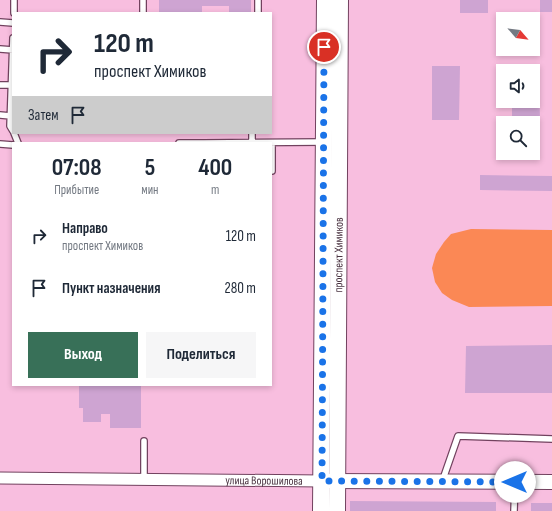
<!DOCTYPE html>
<html lang="ru">
<head>
<meta charset="utf-8">
<style>
  :root { --surface:#fff; --page:#f6f6f7; --text:#1f2937; --muted:#747a83; --accent:#387058 }
  body { margin:0; font-family:"Sofia Sans Condensed",sans-serif; background:var(--page); color:var(--text); height:100vh; display:flex; flex-direction:column; font-size:15px; white-space:nowrap }
  * { box-sizing:border-box; margin:0 }
  p { font-size:13px; color:var(--muted) }
  .icon { flex:none; width:22px; height:22px; fill:none; stroke:currentColor; stroke-width:2; stroke-linecap:round; stroke-linejoin:round }
  .map { position:relative; flex:1; overflow:hidden }
  .drawer { position:absolute; left:12px; top:142px; width:260px; height:244px; display:flex; flex-direction:column; background:var(--surface); border-radius:0px; box-shadow:0 2px 6px #0003 }
  .drawer>* { flex:none }
  .guide { position:absolute; left:12px; top:12px; width:260px; height:122px; border-radius:0px; box-shadow:0 2px 6px #0003; background:#fff; color:var(--text); overflow:hidden }
  .needle { width:26px; rotate:118deg }
  .buttons { position:absolute; left:496px; top:12px; display:grid; gap:8px }
  .buttons a { display:grid; place-items:center; width:44px; height:44px; border-radius:0px; background:var(--surface); box-shadow:0 2px 6px #0003; font-size:20px }
  .pin { position:absolute; display:grid; place-items:center; width:34px; height:34px; color:#fff; margin:-17px; border:2px solid #fff; border-radius:50%; box-shadow:0 1px 4px #0007 }
  .me { position:absolute; width:44px; margin:-22px; rotate:270deg; stroke-linejoin:round; filter:drop-shadow(0 0 3px #0008) }
  .turn { display:flex; align-items:center; gap:14px; height:84px; padding:0 16px; font-size:18px }
  .turn .icon { width:52px; height:52px; stroke-width:2.5 }
  .turn b { display:block; font-size:28px; line-height:34px }
  .then { display:flex; align-items:center; height:38px; padding:0 16px; background:#0003; gap:8px; font-size:15px }
  .eta { display:flex; justify-content:space-evenly; align-items:center; height:68px; text-align:center }
  .eta b { font-size:24px; font-weight:700; line-height:28px }
  .primary-button { display:flex; gap:8px; margin-top:auto; padding:8px 16px }
  .primary-button a { flex:1; height:46px; border-radius:0px; background:var(--accent); color:#fff; font-size:16px; font-weight:700; line-height:46px; text-align:center }
  .primary-button a+a { background:var(--page); color:var(--text) }
  ul { padding:0; list-style:none }
  li { display:flex; align-items:center; gap:12px; height:52px; padding:0 16px }
  li div { flex:1 }
  li b { display:block; font-size:15px }
  li em { font-style:normal }
  .map>svg:first-child { display:block }
  .green { fill:#fb8855 }
  .building { fill:#cea4d2 }
  .lines { fill:none; stroke-linecap:round; stroke-linejoin:round }
  .service-casing { stroke:#72425f; stroke-width:8 }
  .minor-casing { stroke:#72425f; stroke-width:13 }
  .tertiary-casing { stroke:#72425f; stroke-width:16 }
  .secondary-casing { stroke:#72425f; stroke-width:18 }
  .service { stroke:#fff; stroke-width:5.5 }
  .minor { stroke:#fff; stroke-width:11 }
  .tertiary { stroke:#fff; stroke-width:14 }
  .secondary { stroke:#fff; stroke-width:16 }
  .route { stroke:#1a73e8; stroke-width:7; stroke-dasharray:0 12.6 }
  .labels { text-anchor:middle; stroke-width:4; stroke-linejoin:round; paint-order:stroke }
  .street-label { font-size:12px; fill:#4a3341; stroke:#fbeff6 }
</style>
</head>
<body>
<div class="map">
<svg width="552" height="511" viewBox="0 0 552 511">
  <rect width="100%" height="100%" fill="#f8bedf"/>
  <!-- green -->
  <path class="green" d="M471,229L552,230V306L469,307L452,300L442,293L435,282L432,268L436,254L444,242L451,234Z"/>
  <!-- building -->
  <path class="building" d="M159,0H251V13H229V6H202V13H159Z
    M460,0H488V13H460Z
    M540,0H552V12H540Z
    M432,66H460L459,120H432Z
    M512,67H539L540,121H512V101H533V71H512Z
    M480,175L552,176V191L480,190Z
    M552,345V393H465L466,346Z
    M79,385H141V428H110V414H101V422H83V408H79Z
    M350,501L496,502V511H350Z
    M531,503H552V511H531Z"/>
  <g class="lines">
    <!-- service casing -->
    <g class="service-casing">
      <path id="service" d="M14,13V0
        M143,13V0
        M258,13V0
        M0,22L13,23
        M13,38L10,126L13,131
        M0,49L13,50
        M0,85H12
        M0,115L11,116
        M14,133L18,143
        M252,142V133
        M179,143H204
        M204,143L323,142
        M0,144L13,145
        M271,171H272V143
        M144,441V479
        M442,482L458,436L552,439
        M514,511L515,482"/>
    </g>
    <!-- minor casing -->
    <g class="minor-casing">
      <g id="minor">
        <path id="s1" d="M0,478L322,481"/>
      </g>
    </g>
    <!-- tertiary casing -->
    <g class="tertiary-casing">
      <path id="tertiary" d="M326,481L552,482"/>
    </g>
    <!-- secondary casing -->
    <g class="secondary-casing">
      <g id="secondary">
        <path d="M321,511L325,0"/>
        <path id="s2" d="M337,511L340,0"/>
      </g>
    </g>
    <!-- service -->
    <use href="#service" class="service"/>
    <!-- minor -->
    <use href="#minor" class="minor"/>
    <!-- tertiary -->
    <use href="#tertiary" class="tertiary"/>
    <!-- secondary -->
    <use href="#secondary" class="secondary"/>
  </g>
  <g class="lines">
    <!-- route -->
    <path class="route" d="M324,47L322,481L515,482"/>
  </g>
  <g class="labels">
    <!-- street labels -->
    <g class="street-label">
      <text dy="4" stroke="none"><textPath href="#s2" startOffset="256">проспект Химиков</textPath></text>
      <text dy="4" stroke="none"><textPath href="#s1" startOffset="264">улица Ворошилова</textPath></text>
    </g>
  </g>
</svg>
<div class="buttons">
<a><svg class="needle" viewBox="-14 -14 28 28"><path d="M0-13l5 13h-10z" fill="#e53935"/><path d="M0 13l5-13h-10z" fill="#747a83"/></svg></a>
<a><svg class="icon" aria-label="sound" viewBox="0 0 24 24"><path d="M4 9h4l5-4v14l-5-4H4zM17 9q2 3 0 6"/></svg></a>
<a><svg class="icon" aria-label="search" viewBox="0 0 24 24"><circle cx="10" cy="10" r="6"/><path d="M15 15l6 6"/></svg></a>
</div>
<div class="pin" style="left:324px;top:47px;background:#d93025"><svg class="icon" aria-label="arrive" viewBox="0 0 24 24"><path d="M6 21V4h12l-3 4 3 4H6"/></svg></div>
<svg class="me" style="left:515px;top:482px" viewBox="-20 -20 40 40"><circle r="19" fill="#fff"/><path d="M0-13L10 11 0 6-10 11z" fill="#1a73e8"/></svg>
<div class="guide">
<div class="turn"><svg class="icon" aria-label="right" viewBox="0 0 24 24"><path d="M7 20v-9h11M14 6l5 5-5 5"/></svg><div><b>120 m</b>проспект Химиков</div></div>
<div class="then">Затем<svg class="icon" aria-label="arrive" viewBox="0 0 24 24"><path d="M6 21V4h12l-3 4 3 4H6"/></svg></div>
</div>
<section class="drawer">
<div class="eta">
<div><b>07:08</b><p>Прибытие</p></div>
<div><b>5</b><p>мин</p></div>
<div><b>400</b><p>m</p></div>
</div>
<ul>
<li><svg class="icon" aria-label="right" viewBox="0 0 24 24"><path d="M7 20v-9h11M14 6l5 5-5 5"/></svg><div><b>Направо</b><p>проспект Химиков</p></div><em>120 m</em></li>
<li><svg class="icon" aria-label="arrive" viewBox="0 0 24 24"><path d="M6 21V4h12l-3 4 3 4H6"/></svg><div><b>Пункт назначения</b></div><em>280 m</em></li>
</ul>
<div class="primary-button"><a>Выход</a><a>Поделиться</a></div>
</section>
</div>
</body>
</html>
